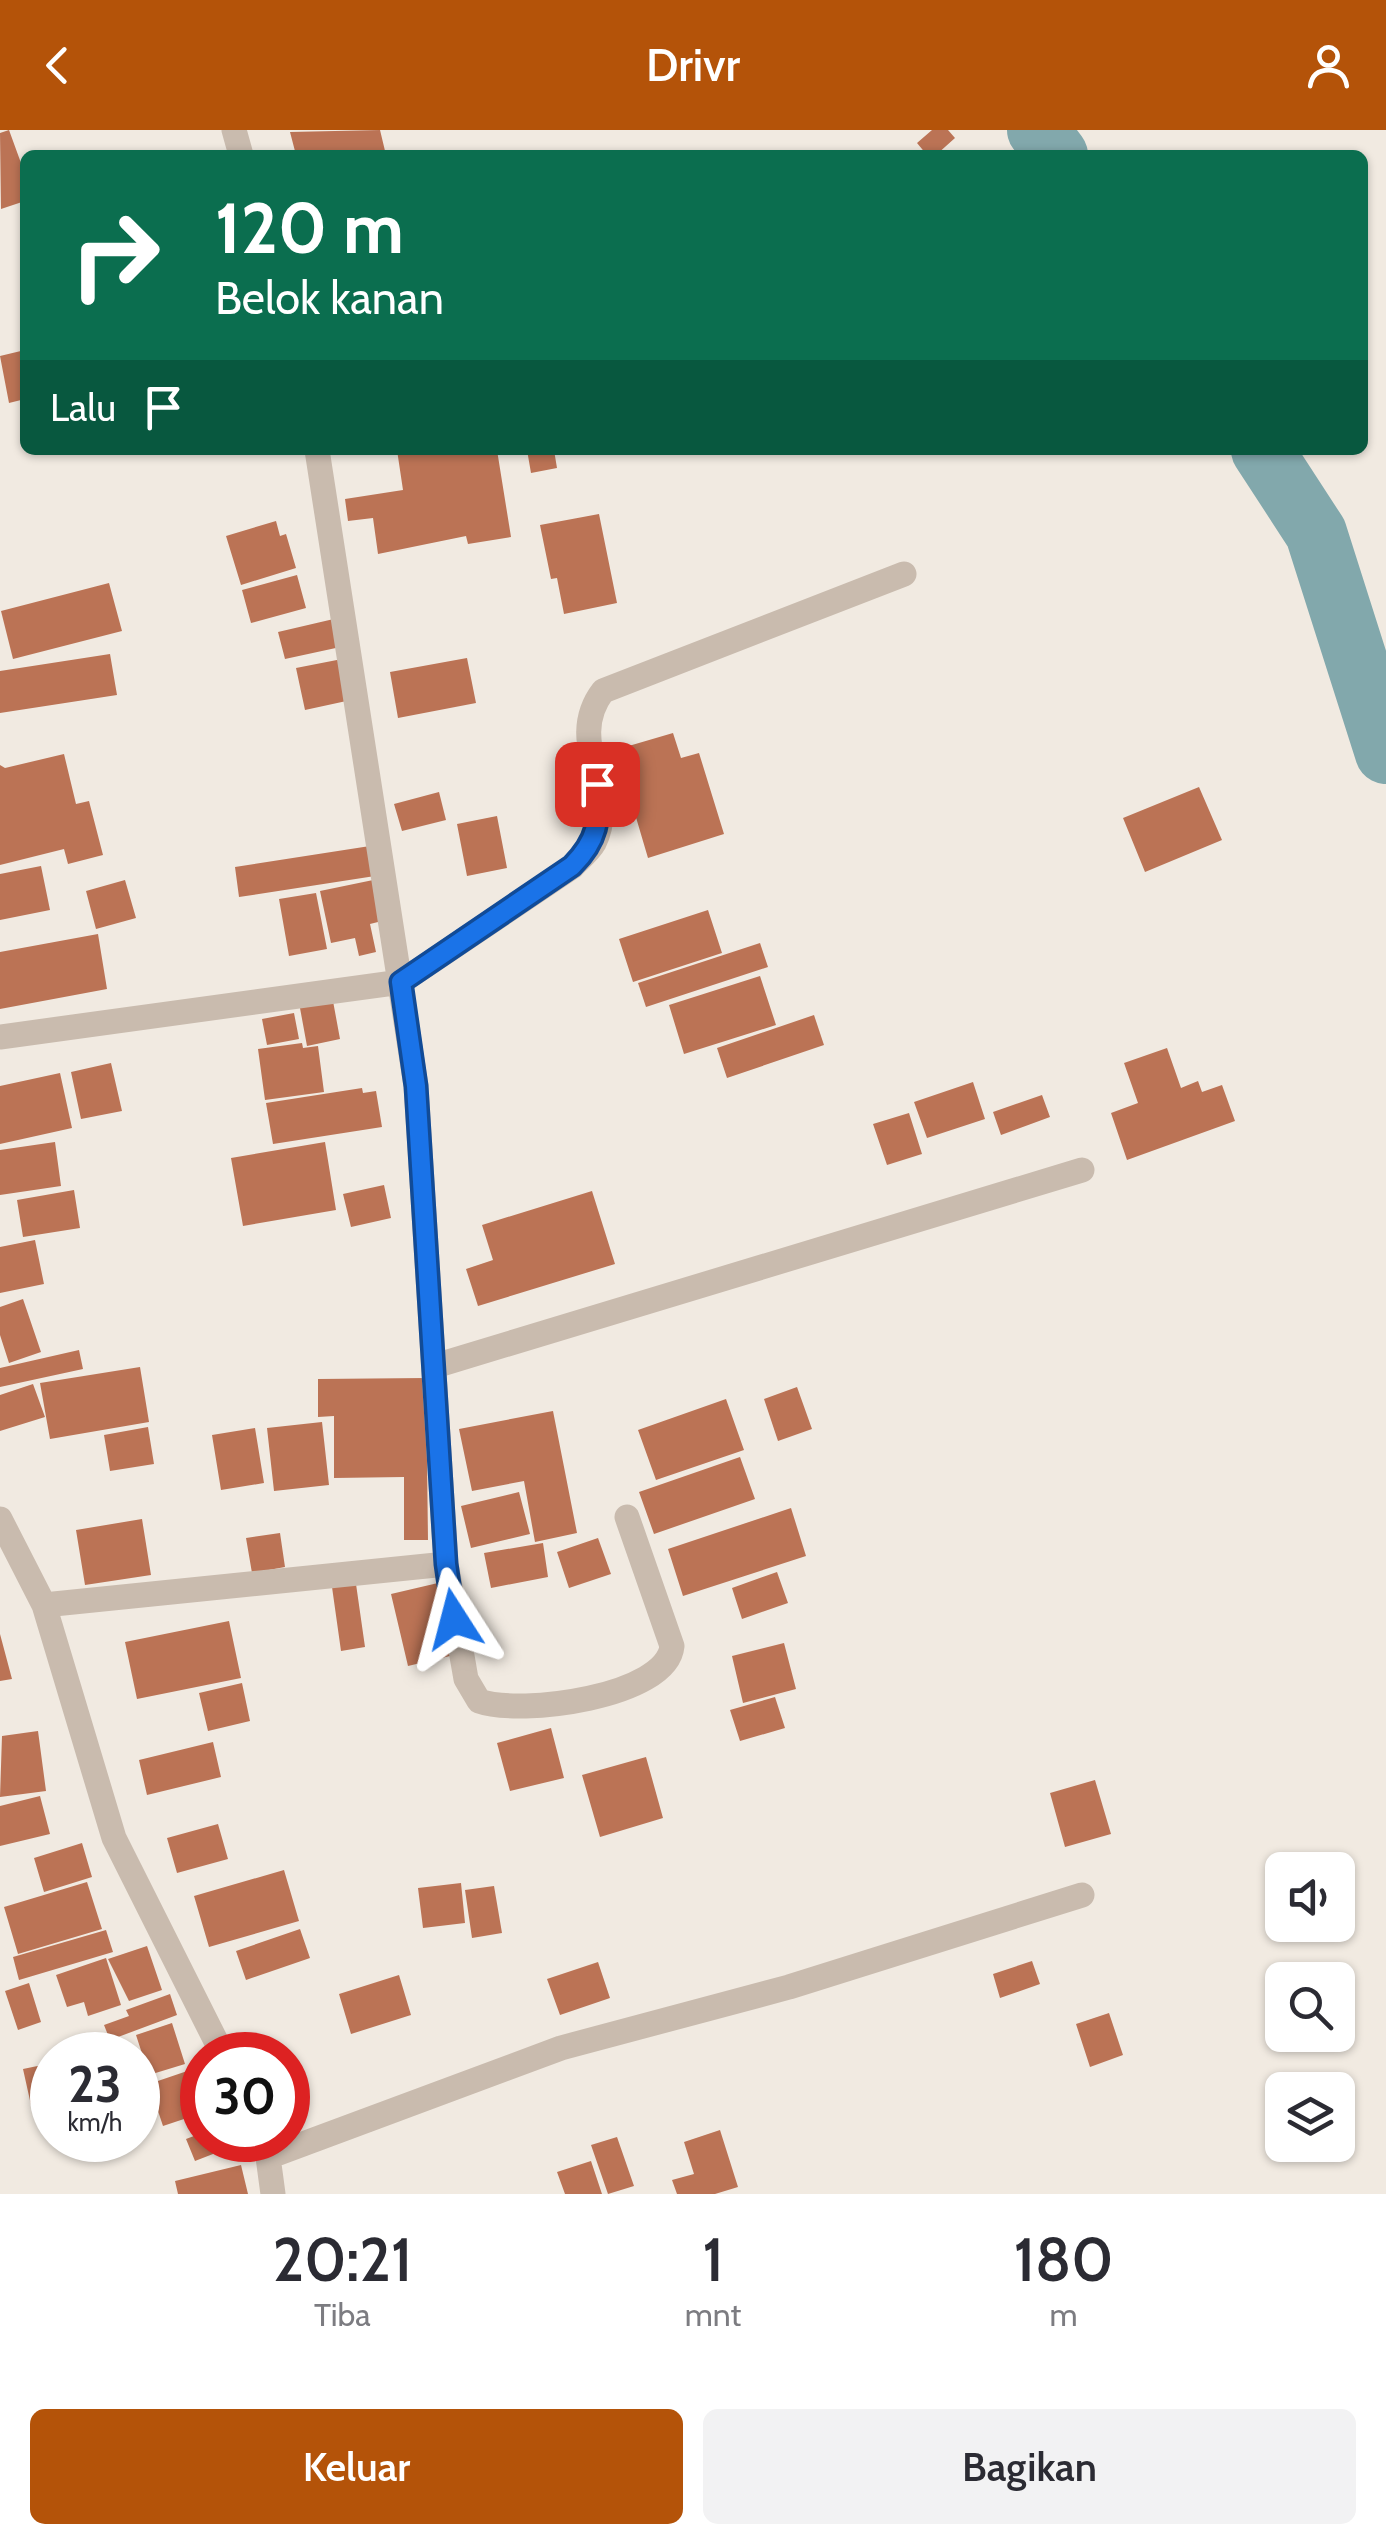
<!DOCTYPE html>
<html lang="id">
<head>
<meta charset="utf-8">
<style>
  :root { --surface:#fff; --page:#f2f2f3; --text:#2b2b33; --muted:#7c7c81; --accent:#b45309 }
  body { margin:0; font-family:Cabin,sans-serif; background:var(--page); color:var(--text); height:100vh; display:flex; flex-direction:column; font-size:38px; white-space:nowrap }
  * { box-sizing:border-box; margin:0 }
  p { font-size:32px; color:var(--muted) }
  .icon { flex:none; width:55px; height:55px; fill:none; stroke:currentColor; stroke-width:2; stroke-linecap:round; stroke-linejoin:round }
  .map { position:relative; height:2064px; overflow:hidden }
  .details { display:flex; flex-direction:column; background:var(--surface); flex:1 }
  .details>* { flex:none }
  .banner { position:absolute; left:20px; top:20px; width:1348px; height:305px; border-radius:15px; box-shadow:0 2px 8px #0004; background:#0b6e4f; color:#fff; overflow:hidden }
  .fabs { position:absolute; left:1265px; top:1722px; display:grid; gap:20px }
  .fabs a { display:grid; place-items:center; width:90px; height:90px; border-radius:15px; background:var(--surface); box-shadow:0 2px 8px #0004; font-size:50px }
  .speed { position:absolute; left:30px; top:1902px; display:flex; gap:20px; font-size:50px; font-weight:700; text-align:center }
  .speed>* { display:grid; place-content:center; width:130px; height:130px; border-radius:50%; background:var(--surface); box-shadow:0 2px 8px #0004; line-height:1 }
  .speed small { font-size:25px; font-weight:400 }
  .speed .limit { border:15px solid #d22; background:#fff; color:#111 }
  .pin { position:absolute; display:grid; place-items:center; width:85px; height:85px; color:#fff; margin:-42px; border-radius:20px; box-shadow:0 5px 15px #0006 }
  .me { position:absolute; width:110px; margin:-55px; rotate:351deg; stroke-linejoin:round; filter:drop-shadow(0 0 8px #0008) }
  .turn { display:flex; align-items:center; gap:35px; height:210px; padding:0 30px; font-size:45px }
  .turn .icon { width:130px; height:130px; stroke-width:2.5 }
  .turn b { display:block; font-size:70px; line-height:85px }
  .then { display:flex; align-items:center; height:95px; padding:0 30px; background:#0003; gap:20px; font-size:38px }
  .eta { display:flex; justify-content:space-evenly; align-items:center; height:170px; text-align:center }
  .eta b { font-size:60px; font-weight:600; line-height:70px }
  .action { display:flex; gap:20px; margin-top:auto; padding:20px 30px }
  .action a { flex:1; height:115px; border-radius:15px; background:var(--accent); color:#fff; font-size:40px; font-weight:600; line-height:115px; text-align:center }
  .action a+a { background:var(--page); color:var(--text) }
  header { display:flex; justify-content:space-between; align-items:center; height:130px; padding:0 30px; background:var(--accent); color:#fff; font-size:45px; font-weight:600 }
  .map>svg:first-child { display:block }
  .lines { fill:none; stroke-linecap:round; stroke-linejoin:round }
  .river { stroke:#82a8ac; stroke-width:62 }
  .building { fill:#bb7355 }
  .minor { stroke:#c9bbae; stroke-width:25 }
  .route-casing { stroke:#114b97; stroke-width:25 }
  .route { stroke:#1a73e8; stroke-width:18 }
</style>
</head>
<body>
<header><svg class="icon" aria-label="back" viewBox="0 0 24 24"><path d="M15 5l-7 7 7 7"/></svg>Drivr<svg class="icon" aria-label="person" viewBox="0 0 24 24"><circle cx="12" cy="8" r="4"/><path d="M4 21q1-7 8-7t8 7"/></svg></header>
<div class="map">
<svg width="1386" height="2064" viewBox="0 0 1386 2064">
  <rect width="100%" height="100%" fill="#f1eae1"/>
  <g class="lines">
    <!-- river -->
    <path class="river" d="M1038,0L1057,25
      M1262,320L1316,403L1386,623"/>
  </g>
  <!-- building -->
  <path class="building" d="M9,0L25,44V71L1,79L0,3Z
    M380,0L386,25H296L290,2Z
    M932,0H948L955,8L936,25H927L917,13Z
    M25,220V269L9,273L0,226Z
    M397,320H497L511,407L468,414L466,406L378,424L373,388L348,391L345,369L403,360Z
    M527,320H554L557,338L531,343Z
    M599,384L617,473L564,484L557,448L551,449L540,395Z
    M276,391L280,406L286,404L296,438L241,455L226,406Z
    M297,445L306,478L251,493L242,460Z
    M109,453L122,501L13,529L1,481Z
    M338,488L345,516L285,529L278,502Z
    M110,524L117,565L0,583V541Z
    M467,528L476,573L398,588L390,542Z
    M342,529L351,570L305,580L296,538Z
    M673,603L681,628L699,623L724,704L648,728L635,684L614,690L603,652L623,646L615,620Z
    M64,624L76,674L89,671L103,725L68,734L64,719L0,735V635L5,638Z
    M1199,657L1222,710L1145,742L1123,688Z
    M439,662L446,690L402,701L394,674Z
    M497,686L507,738L467,746L457,694Z
    M370,716L375,746L239,767L235,737Z
    M41,736L50,780L0,790V744Z
    M378,749L386,790L370,794L376,822L359,826L355,808L331,813L320,761Z
    M125,750L136,788L96,799L86,761Z
    M316,763L327,819L289,826L279,769Z
    M708,780L722,823L633,852L619,809Z
    M98,804L107,859L0,879V822Z
    M760,813L768,837L646,877L638,853Z
    M760,846L776,895L684,924L669,875Z
    M333,871L340,909L307,916L300,878Z
    M294,883L299,909L267,915L262,889Z
    M814,885L824,915L727,948L717,918Z
    M302,913L303,918L318,916L324,962L265,970L258,919Z
    M1167,918L1181,958L1198,951L1202,962L1222,955L1235,991L1127,1030L1111,983L1138,973L1124,933Z
    M111,933L122,981L81,989L71,942Z
    M60,943L72,998L0,1014V956Z
    M973,952L985,989L927,1008L914,972Z
    M362,958L363,963L376,961L382,997L273,1014L266,973Z
    M1042,965L1050,987L1001,1005L993,982Z
    M909,983L922,1024L887,1035L873,994Z
    M55,1012L61,1056L0,1065V1020Z
    M325,1012L336,1080L243,1096L231,1028Z
    M384,1055L391,1088L351,1097L343,1064Z
    M74,1060L80,1098L23,1107L17,1070Z
    M592,1061L615,1134L478,1176L466,1139L493,1130L482,1095Z
    M35,1110L44,1154L0,1163V1117Z
    M23,1169L41,1222L9,1233L0,1205V1177Z
    M79,1220L83,1239L0,1257V1238Z
    M140,1237L149,1292L50,1309L40,1253Z
    M426,1248L428,1410H404V1347L334,1348V1286L318,1287V1249Z
    M33,1254L45,1287L0,1301V1265Z
    M797,1257L812,1299L778,1311L764,1269Z
    M726,1269L744,1320L656,1350L638,1300Z
    M553,1281L577,1403L535,1412L524,1351L472,1361L459,1299Z
    M322,1292L329,1355L274,1361L267,1298Z
    M148,1297L154,1334L110,1341L104,1305Z
    M255,1298L264,1353L221,1360L212,1305Z
    M740,1327L755,1369L654,1404L639,1362Z
    M519,1362L530,1404L471,1418L461,1376Z
    M791,1378L806,1426L683,1466L668,1419Z
    M142,1389L151,1445L85,1455L76,1400Z
    M280,1403L285,1437L252,1443L246,1408Z
    M598,1408L611,1444L569,1458L557,1422Z
    M543,1413L548,1447L491,1458L484,1423Z
    M777,1442L788,1473L742,1489L732,1458Z
    M438,1453L454,1525L408,1536L391,1464Z
    M356,1454L365,1517L341,1521L332,1457Z
    M229,1491L241,1548L137,1569L125,1512Z
    M0,1504L12,1549L0,1551Z
    M784,1513L796,1559L743,1573L732,1526Z
    M242,1553L250,1591L208,1601L199,1563Z
    M775,1567L785,1598L740,1611L730,1580Z
    M551,1598L564,1648L510,1661L497,1613Z
    M38,1601L46,1661L0,1667L2,1606Z
    M213,1612L221,1647L147,1665L139,1630Z
    M646,1627L663,1688L600,1707L582,1645Z
    M1095,1650L1111,1704L1065,1717L1050,1663Z
    M40,1666L50,1704L0,1716V1676Z
    M218,1694L228,1729L177,1743L167,1708Z
    M82,1713L92,1747L44,1762L34,1728Z
    M284,1740L299,1791L209,1817L194,1766Z
    M87,1752L102,1799L18,1824L4,1777Z
    M461,1753L465,1793L423,1798L418,1758Z
    M494,1756L502,1803L472,1808L465,1760Z
    M300,1799L310,1828L246,1850L236,1821Z
    M106,1800L113,1822L19,1850L13,1827Z
    M147,1816L162,1860L129,1871L108,1829Z
    M106,1828L121,1875L88,1886L84,1872L67,1877L56,1845Z
    M1032,1831L1040,1854L1000,1868L993,1844Z
    M598,1832L610,1868L560,1885L547,1849Z
    M399,1845L411,1885L351,1904L339,1864Z
    M29,1853L41,1892L18,1900L5,1861Z
    M170,1864L177,1885L110,1910L104,1895L129,1886L126,1880Z
    M1109,1883L1123,1925L1090,1937L1076,1894Z
    M172,1893L185,1934L149,1945L136,1905Z
    M52,1933V1980L33,1984L23,1939Z
    M202,1936V1983L163,1996L149,1954Z
    M720,2000L738,2057L715,2064H677L672,2050L694,2044L684,2012Z
    M202,2003V2010H249L195,2031L186,2009Z
    M617,2007L634,2056L608,2064L591,2015Z
    M591,2031L602,2064H565L557,2042Z
    M241,2035L248,2064H178L175,2051Z"/>
  <g class="lines">
    <!-- minor -->
    <path class="minor" d="M234,0L241,25
      M317,320L416,956L446,1434L466,1549L479,1571C520,1586 667,1567 672,1516L627,1387
      M0,907L401,852L572,737C578,730 589,722 594,713C620,662 564,612 603,561L904,444
      M435,1236L1082,1040
      M0,1389L44,1475L114,1708L223,1925
      M44,1475L446,1434
      M261,2010L268,2027L273,2064
      M268,2027L561,1918L789,1857L1082,1765"/>
  </g>
  <g class="lines">
    <!-- route casing -->
    <g class="route-casing">
      <path id="route" d="M454,1489L446,1434L416,956L401,852L572,736C598,710 600,690 597,654"/>
    </g>
    <!-- route -->
    <use href="#route" class="route"/>
  </g>
</svg>
<div class="fabs">
<a><svg class="icon" aria-label="sound" viewBox="0 0 24 24"><path d="M4 9h4l5-4v14l-5-4H4zM17 9q2 3 0 6"/></svg></a>
<a><svg class="icon" aria-label="search" viewBox="0 0 24 24"><circle cx="10" cy="10" r="6"/><path d="M15 15l6 6"/></svg></a>
<a><svg class="icon" aria-label="layers" viewBox="0 0 24 24"><path d="M12 4l9 5-9 5-9-5zM3 14l9 5 9-5"/></svg></a>
</div>
<div class="speed"><div>23<small>km/h</small></div><div class="limit">30</div></div>
<div class="pin" style="left:597px;top:654px;background:#d93025"><svg class="icon" aria-label="arrive" viewBox="0 0 24 24"><path d="M6 21V4h12l-3 4 3 4H6"/></svg></div>
<svg class="me" style="left:454px;top:1489px" viewBox="-20 -20 40 40"><path d="M0-17L14 15 0 8-14 15z" fill="#1a73e8" stroke="#fff" stroke-width="4"/></svg>
<div class="banner">
<div class="turn"><svg class="icon" aria-label="right" viewBox="0 0 24 24"><path d="M7 20v-9h11M14 6l5 5-5 5"/></svg><div><b>120 m</b>Belok kanan</div></div>
<div class="then">Lalu<svg class="icon" aria-label="arrive" viewBox="0 0 24 24"><path d="M6 21V4h12l-3 4 3 4H6"/></svg></div>
</div>
</div>
<section class="details">
<div class="eta">
<div><b>20:21</b><p>Tiba</p></div>
<div><b>1</b><p>mnt</p></div>
<div><b>180</b><p>m</p></div>
</div>
<div class="action"><a>Keluar</a><a>Bagikan</a></div>
</section>
</body>
</html>
